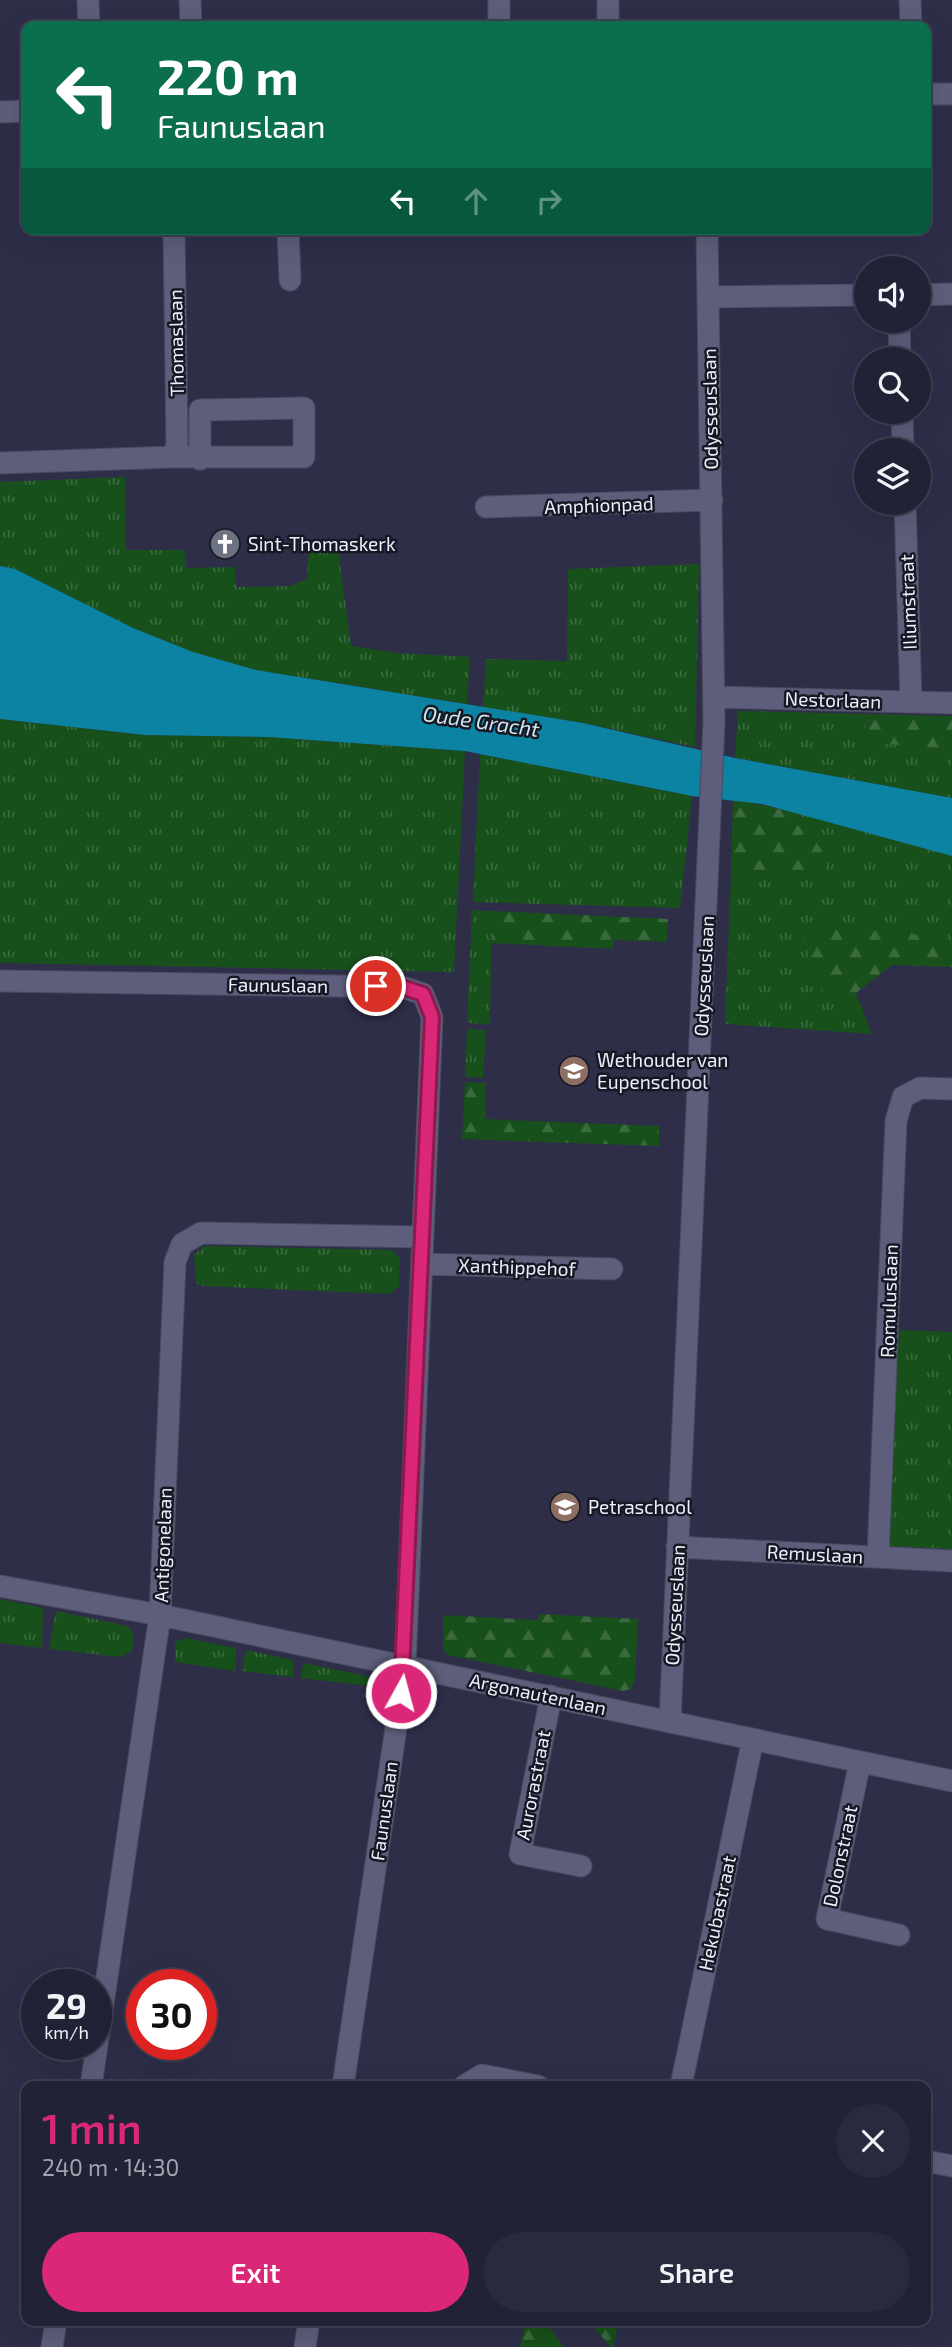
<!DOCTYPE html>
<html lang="en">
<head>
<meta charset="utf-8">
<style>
  :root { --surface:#222237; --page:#2a2a3f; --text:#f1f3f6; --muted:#a2a4ad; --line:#3f3f52; --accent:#db2777 }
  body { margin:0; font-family:"Exo 2",sans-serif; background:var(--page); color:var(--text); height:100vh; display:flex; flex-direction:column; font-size:26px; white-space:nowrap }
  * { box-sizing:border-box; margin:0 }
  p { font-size:23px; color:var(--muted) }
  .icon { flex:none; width:38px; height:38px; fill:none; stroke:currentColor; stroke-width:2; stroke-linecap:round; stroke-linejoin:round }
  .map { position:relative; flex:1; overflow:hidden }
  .drawer { position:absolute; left:21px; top:2081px; width:910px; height:245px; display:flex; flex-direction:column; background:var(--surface); border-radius:14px; box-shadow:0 7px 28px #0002,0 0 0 2px var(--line) }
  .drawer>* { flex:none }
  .hud { position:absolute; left:21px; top:21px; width:910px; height:214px; border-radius:14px; box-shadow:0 7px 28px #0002,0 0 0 2px var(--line); background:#0b6e4f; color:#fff; overflow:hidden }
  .fabs { position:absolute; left:854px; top:256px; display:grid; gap:14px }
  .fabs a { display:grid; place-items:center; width:77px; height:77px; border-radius:50%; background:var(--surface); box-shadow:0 7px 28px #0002,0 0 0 2px var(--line); font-size:35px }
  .speed { position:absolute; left:21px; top:1969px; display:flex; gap:14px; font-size:35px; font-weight:700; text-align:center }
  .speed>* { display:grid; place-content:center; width:91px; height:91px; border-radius:50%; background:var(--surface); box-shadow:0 7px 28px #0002,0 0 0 2px var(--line); line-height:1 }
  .speed small { font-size:18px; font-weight:400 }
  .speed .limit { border:10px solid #d22; background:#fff; color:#111 }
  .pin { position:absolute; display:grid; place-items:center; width:60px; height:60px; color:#fff; margin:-30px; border:4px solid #fff; border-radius:50%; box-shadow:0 2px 7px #0007 }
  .me { position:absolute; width:77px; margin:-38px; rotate:7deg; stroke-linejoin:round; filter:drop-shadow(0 0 5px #0008) }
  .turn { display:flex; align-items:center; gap:24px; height:147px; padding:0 21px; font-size:32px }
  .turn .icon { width:91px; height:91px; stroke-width:2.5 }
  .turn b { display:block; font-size:49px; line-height:60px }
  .lanes { display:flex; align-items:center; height:66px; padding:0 21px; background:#0003; justify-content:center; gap:35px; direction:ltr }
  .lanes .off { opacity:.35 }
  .round { display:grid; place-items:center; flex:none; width:74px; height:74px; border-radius:37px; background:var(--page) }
  .summary { display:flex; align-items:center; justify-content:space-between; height:119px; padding:0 21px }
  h1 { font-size:42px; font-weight:600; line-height:52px; color:var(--accent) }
  .cta { display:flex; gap:14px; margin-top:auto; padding:14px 21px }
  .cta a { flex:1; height:80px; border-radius:42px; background:var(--accent); color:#fff; font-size:28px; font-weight:600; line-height:80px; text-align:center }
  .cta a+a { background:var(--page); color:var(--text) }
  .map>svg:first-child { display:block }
  .grass { fill:url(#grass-tufts) }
  .forest { fill:url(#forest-firs) }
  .water { fill:#0c83a3 }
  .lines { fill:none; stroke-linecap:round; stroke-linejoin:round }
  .minor-casing { stroke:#4a4a5f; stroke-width:23 }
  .minor { stroke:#5c5e7b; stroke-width:21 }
  .route-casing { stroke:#8e194d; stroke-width:18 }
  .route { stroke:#db2777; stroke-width:12 }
  .labels { text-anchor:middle; stroke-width:5; stroke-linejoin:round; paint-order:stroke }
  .street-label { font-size:19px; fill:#edeefc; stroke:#171824 }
  .poi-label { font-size:19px; fill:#edeefc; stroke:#171824; text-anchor:start }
  .water-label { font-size:21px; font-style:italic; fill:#cde8f3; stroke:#171824 }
</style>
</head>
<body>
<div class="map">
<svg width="952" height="2347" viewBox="0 0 952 2347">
  <defs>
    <pattern id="grass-tufts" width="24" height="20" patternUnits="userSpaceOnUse" patternTransform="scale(1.75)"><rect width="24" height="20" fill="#18501b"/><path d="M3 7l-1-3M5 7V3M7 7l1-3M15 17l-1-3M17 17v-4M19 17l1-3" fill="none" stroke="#3a6a3d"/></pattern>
    <pattern id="forest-firs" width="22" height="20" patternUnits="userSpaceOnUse" patternTransform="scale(1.75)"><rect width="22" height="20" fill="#18501b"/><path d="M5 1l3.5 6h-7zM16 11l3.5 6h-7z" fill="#3a6a3d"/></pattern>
  </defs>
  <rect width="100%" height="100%" fill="#2e2e49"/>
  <!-- grass -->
  <path class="grass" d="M125,477L126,550H185L186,568L235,567L236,587L290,586L307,579L309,543L337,541L351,646L398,653L470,657L467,704L256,670L193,652L133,628L0,566V482Z
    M699,564L695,747L583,723L483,708L486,659L567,661L568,569Z
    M738,711L864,714L866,741L952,752V798L735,758Z
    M0,719L145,735L268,737L465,751L454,972L0,963Z
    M480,754L692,796L680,908L473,902Z
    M789,811L952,856V940L894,932L822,992L856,993L872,1034L725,1024L731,874L820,876L825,872L820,846L794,823Z
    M472,910L492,911L490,1024L467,1023Z
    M467,1029L486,1030L483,1078L465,1077Z
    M205,1246L391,1250L400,1258L399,1286L390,1294L203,1286L196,1283L194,1255Z
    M899,1330L952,1332V1549L888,1546Z
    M0,1599L43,1608L42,1648L0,1643Z
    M56,1611L128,1626L134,1635L132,1651L121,1657L49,1649Z
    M185,1638L236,1648L235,1671L175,1662V1642Z
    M246,1650L293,1660V1677L242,1671Z
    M304,1663L371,1677L375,1682L371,1686L300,1678Z"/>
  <!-- forest -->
  <path class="forest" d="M864,714L952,716V752L866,741Z
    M733,799L789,811C798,834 832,843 825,872L820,876L731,874Z
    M492,911L668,919L667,942L614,940L613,949L492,943Z
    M799,927L894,932L952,940V967L892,965L856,993L822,992Z
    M465,1082L486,1083L485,1119L659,1126V1146L462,1139Z
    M539,1614L638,1619L635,1681L631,1689L623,1691L448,1655L443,1651V1615L538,1620Z
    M526,2321H544L564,2347H520Z
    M588,2321H619L613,2347H611Z"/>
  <!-- water -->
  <path class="water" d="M0,566L15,569L133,628L193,652L256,670L583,723L735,758L952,798V856L762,804L692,796L465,751L268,737L145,735L0,719Z"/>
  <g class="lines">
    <!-- minor casing -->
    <g class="minor-casing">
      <path id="minor" d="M88,0L89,26
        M190,0L191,26
        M499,0V26
        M608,0V26
        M910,0L911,26
        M926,94H952
        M0,112L26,111
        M288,229L290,280
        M919,295L952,294
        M708,297L866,295
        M899,320L900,359
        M902,411L903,450
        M173,457H304V408L200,410V459
        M0,463L173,457L177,444L174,229
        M905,502L911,702
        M486,507L712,500
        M714,697L952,703
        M0,981L402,987L423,994L432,1017L405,1667L343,2086
        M422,1264L612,1269
        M677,1547L952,1561
        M878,1557L896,1121L903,1097L920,1088L952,1089
        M0,1586L160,1615L952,1781
        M551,1696L520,1854L581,1866
        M670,1722L714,722L707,229
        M860,1762L827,1919L899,1935
        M91,2086L160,1615L175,1262L182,1244L201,1233L423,1237
        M464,2086L482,2075L538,2086
        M681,2086L753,1739
        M926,2161L952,2166
        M52,2347L56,2320
        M305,2347L309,2320"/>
    </g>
    <!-- minor -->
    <use href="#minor" class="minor"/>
  </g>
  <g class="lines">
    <!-- route casing -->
    <g class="route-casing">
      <path id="route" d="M376,986L402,987L423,994L432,1017L401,1693"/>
    </g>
    <!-- route -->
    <use href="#route" class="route"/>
  </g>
  <!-- icons -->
  <defs>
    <g id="church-disc" transform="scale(1.575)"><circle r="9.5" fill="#6b7280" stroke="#171824"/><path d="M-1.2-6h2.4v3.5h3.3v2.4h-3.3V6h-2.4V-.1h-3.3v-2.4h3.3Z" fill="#fff"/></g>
    <g id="school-disc" transform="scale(1.575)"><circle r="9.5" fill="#8d6e63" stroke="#171824"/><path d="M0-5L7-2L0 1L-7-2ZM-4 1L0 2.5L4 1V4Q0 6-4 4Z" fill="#fff"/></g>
  </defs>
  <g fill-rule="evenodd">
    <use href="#church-disc" x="225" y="544"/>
    <use href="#school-disc" x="574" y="1071"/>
    <use href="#school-disc" x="565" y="1507"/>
  </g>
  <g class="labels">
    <!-- street labels -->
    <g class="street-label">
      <text transform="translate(176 343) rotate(-91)" y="7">Thomaslaan</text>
      <text transform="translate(710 409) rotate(-91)" y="7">Odysseuslaan</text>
      <text transform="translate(599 505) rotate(-2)" y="7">Amphionpad</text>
      <text transform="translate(908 602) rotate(-92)" y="7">Iliumstraat</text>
      <text transform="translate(833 700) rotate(2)" y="7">Nestorlaan</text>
      <text transform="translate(704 976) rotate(-87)" y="7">Odysseuslaan</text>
      <text transform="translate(278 985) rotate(1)" y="7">Faunuslaan</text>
      <text transform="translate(517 1267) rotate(2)" y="7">Xanthippehof</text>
      <text transform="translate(889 1301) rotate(-88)" y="7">Romuluslaan</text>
      <text transform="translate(163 1545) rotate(-88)" y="7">Antigonelaan</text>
      <text transform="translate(815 1554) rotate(3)" y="7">Remuslaan</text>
      <text transform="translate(675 1605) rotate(-87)" y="7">Odysseuslaan</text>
      <text transform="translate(538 1694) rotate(12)" y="7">Argonautenlaan</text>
      <text transform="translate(533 1785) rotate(-79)" y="7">Aurorastraat</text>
      <text transform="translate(384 1811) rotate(-82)" y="7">Faunuslaan</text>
      <text transform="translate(840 1856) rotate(-78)" y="7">Dolonstraat</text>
      <text transform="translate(717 1913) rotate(-78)" y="7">Hekubastraat</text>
    </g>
    <!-- poi labels -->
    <g class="poi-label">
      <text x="248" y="551">Sint-Thomaskerk</text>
      <text x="597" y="1067">Wethouder van<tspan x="597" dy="22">Eupenschool</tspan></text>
      <text x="588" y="1514">Petraschool</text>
    </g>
    <!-- water labels -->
    <g class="water-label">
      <text transform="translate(481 722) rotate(8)" y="7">Oude Gracht</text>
    </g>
  </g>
</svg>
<div class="fabs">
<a><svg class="icon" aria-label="sound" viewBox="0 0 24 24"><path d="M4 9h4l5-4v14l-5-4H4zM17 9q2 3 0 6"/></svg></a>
<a><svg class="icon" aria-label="search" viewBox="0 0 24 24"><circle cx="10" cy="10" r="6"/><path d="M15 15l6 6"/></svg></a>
<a><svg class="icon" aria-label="layers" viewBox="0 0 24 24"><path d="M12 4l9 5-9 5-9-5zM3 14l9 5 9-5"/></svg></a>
</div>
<div class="speed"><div>29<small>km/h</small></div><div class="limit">30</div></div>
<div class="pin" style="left:376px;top:986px;background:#d93025"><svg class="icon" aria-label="arrive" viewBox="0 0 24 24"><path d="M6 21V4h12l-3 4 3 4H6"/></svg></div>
<svg class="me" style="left:401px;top:1693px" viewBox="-20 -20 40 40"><circle r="17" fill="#db2777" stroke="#fff" stroke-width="3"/><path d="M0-11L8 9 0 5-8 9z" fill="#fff"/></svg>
<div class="hud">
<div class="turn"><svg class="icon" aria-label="left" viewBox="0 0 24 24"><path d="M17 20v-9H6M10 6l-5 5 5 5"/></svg><div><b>220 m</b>Faunuslaan</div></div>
<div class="lanes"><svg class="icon" aria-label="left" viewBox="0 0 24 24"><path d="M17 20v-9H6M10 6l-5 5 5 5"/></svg><svg class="icon off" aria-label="ahead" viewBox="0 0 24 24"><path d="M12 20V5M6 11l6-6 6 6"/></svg><svg class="icon off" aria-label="right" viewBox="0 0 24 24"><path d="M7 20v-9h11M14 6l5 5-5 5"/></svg></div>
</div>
<section class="drawer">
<div class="summary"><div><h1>1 min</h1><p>240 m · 14:30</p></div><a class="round"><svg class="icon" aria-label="close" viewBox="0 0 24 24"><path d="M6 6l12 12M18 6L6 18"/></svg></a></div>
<div class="cta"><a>Exit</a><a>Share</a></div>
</section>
</div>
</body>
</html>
